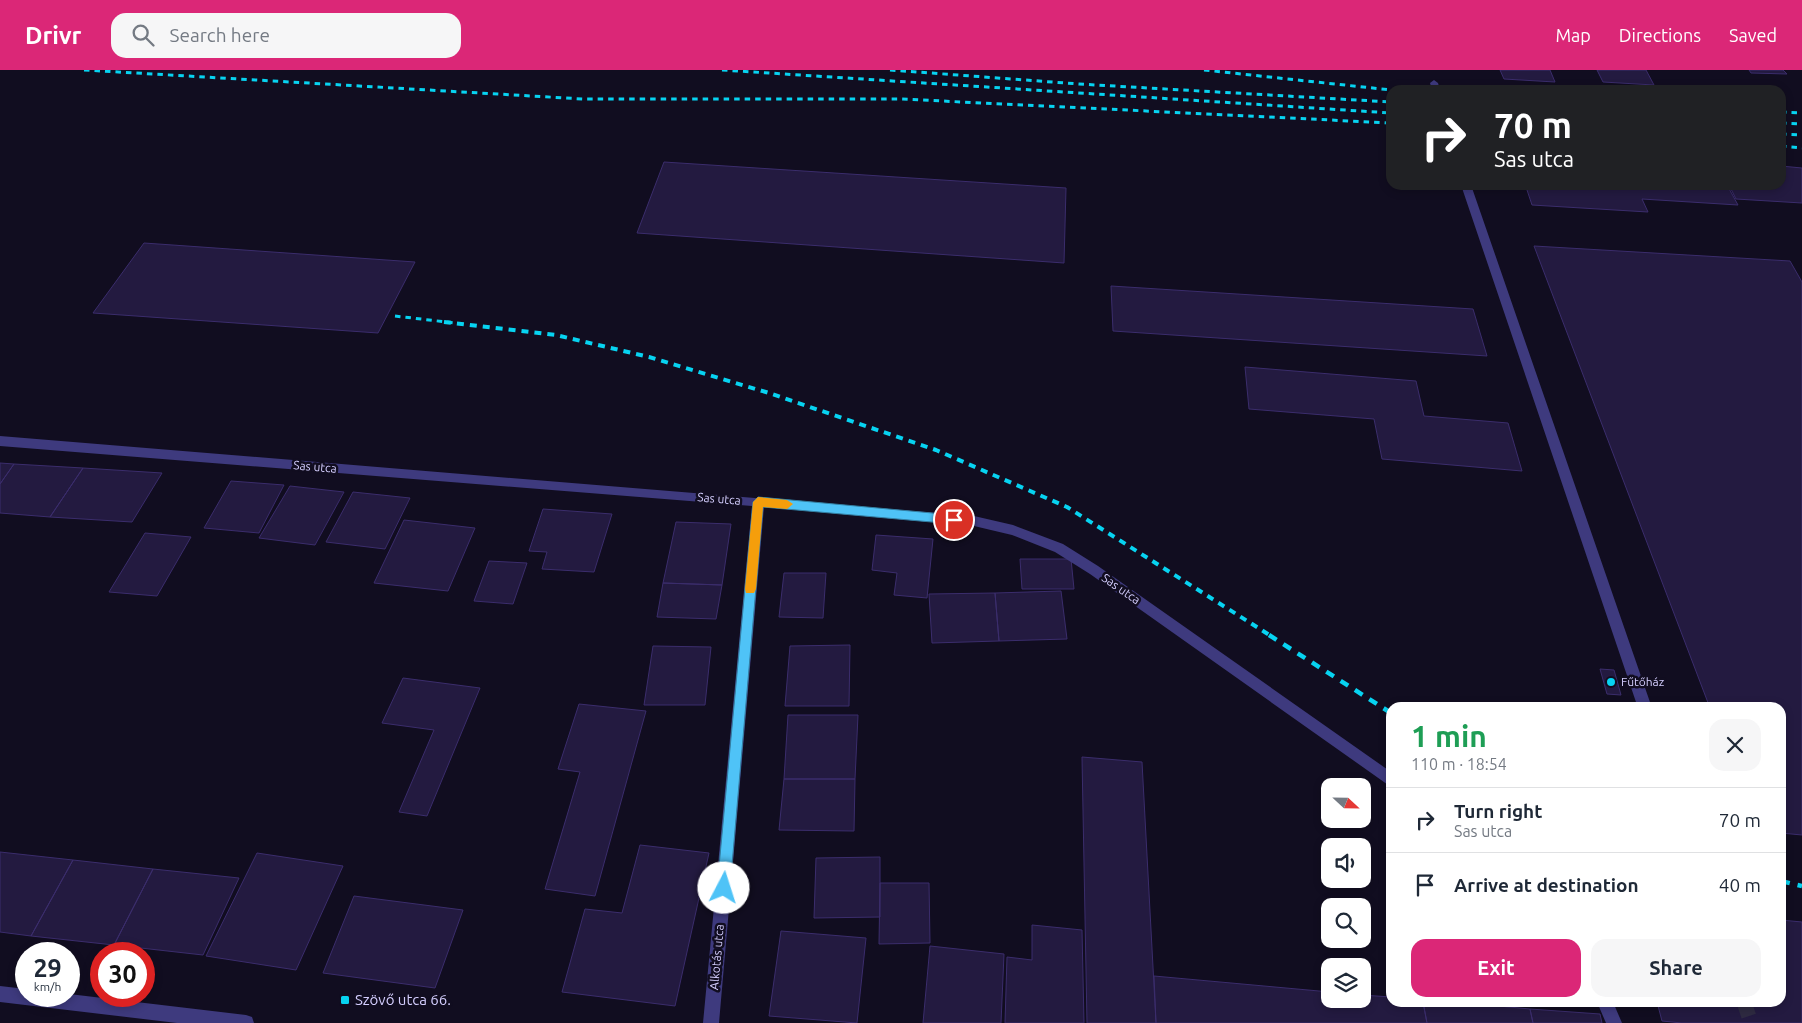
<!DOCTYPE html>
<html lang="en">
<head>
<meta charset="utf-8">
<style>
  :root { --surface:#fff; --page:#f6f6f7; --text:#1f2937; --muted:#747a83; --line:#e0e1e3; --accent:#db2777 }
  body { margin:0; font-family:Ubuntu,sans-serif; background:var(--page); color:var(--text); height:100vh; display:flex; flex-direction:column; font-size:19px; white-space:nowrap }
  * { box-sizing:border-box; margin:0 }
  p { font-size:16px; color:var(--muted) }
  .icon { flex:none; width:28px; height:28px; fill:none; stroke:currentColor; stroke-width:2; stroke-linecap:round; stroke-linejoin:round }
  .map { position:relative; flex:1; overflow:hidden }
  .details { position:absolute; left:1386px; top:632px; width:400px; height:305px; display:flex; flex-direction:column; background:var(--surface); border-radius:15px; box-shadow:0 2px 8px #0003 }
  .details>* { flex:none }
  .hud { position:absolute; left:1386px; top:15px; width:400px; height:105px; border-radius:15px; box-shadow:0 2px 8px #0003; background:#202124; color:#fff; overflow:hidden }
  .needle { width:32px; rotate:112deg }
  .buttons { position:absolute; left:1321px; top:708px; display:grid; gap:10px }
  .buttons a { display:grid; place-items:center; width:50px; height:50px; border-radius:10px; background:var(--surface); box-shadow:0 2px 8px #0003; font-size:25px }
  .speed { position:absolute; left:15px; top:872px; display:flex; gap:10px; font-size:25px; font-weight:700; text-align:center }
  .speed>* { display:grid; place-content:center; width:65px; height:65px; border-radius:50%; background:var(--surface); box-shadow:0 2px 8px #0003; line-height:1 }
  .speed small { font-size:12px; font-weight:400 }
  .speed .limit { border:8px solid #d22; background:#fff; color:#111 }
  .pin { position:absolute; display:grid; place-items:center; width:42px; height:42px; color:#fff; margin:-21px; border:2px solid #fff; border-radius:50%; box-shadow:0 1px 5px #0007 }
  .me { position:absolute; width:55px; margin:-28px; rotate:5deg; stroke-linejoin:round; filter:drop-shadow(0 0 4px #0008) }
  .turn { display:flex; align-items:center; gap:18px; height:105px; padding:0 25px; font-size:22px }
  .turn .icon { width:65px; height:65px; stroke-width:2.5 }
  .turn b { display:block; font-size:35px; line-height:42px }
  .round { display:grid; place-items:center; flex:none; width:52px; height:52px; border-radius:15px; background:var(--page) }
  .headline { display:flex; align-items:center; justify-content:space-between; height:85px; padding:0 25px }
  h1 { font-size:30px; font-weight:700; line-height:38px; color:#1e9e55 }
  .primary-button { display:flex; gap:10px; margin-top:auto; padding:10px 25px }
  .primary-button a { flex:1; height:58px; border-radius:15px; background:var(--accent); color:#fff; font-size:20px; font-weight:700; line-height:58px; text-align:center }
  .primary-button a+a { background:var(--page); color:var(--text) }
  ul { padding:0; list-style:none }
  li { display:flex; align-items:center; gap:15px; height:65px; padding:0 25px; border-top:1px solid var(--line) }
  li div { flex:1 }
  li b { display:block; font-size:19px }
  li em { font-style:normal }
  header { display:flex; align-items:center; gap:30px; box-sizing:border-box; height:70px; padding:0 25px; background:var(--accent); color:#fff }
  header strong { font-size:24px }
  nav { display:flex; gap:28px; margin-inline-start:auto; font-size:18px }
  .search { width:350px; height:45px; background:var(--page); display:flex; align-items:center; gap:12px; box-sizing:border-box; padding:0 18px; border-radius:15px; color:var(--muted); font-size:19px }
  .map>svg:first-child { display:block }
  .building { fill:#231a40; stroke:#3b2d6c }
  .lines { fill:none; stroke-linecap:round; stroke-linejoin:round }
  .minor-tunnel { stroke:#2e2a41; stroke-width:15; stroke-dasharray:15 8; stroke-linecap:butt }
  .minor { fill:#3e3a7e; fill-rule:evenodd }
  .rail-far2 { stroke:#07d3f1; stroke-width:3; stroke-dasharray:5.5 5; stroke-linecap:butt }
  .rail-far1 { stroke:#07d3f1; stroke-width:4; stroke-dasharray:7 6; stroke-linecap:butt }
  .rail { stroke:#07d3f1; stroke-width:4.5; stroke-dasharray:9 8; stroke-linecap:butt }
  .route { fill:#4fc3f7; stroke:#337fa1 }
  .slow { fill:#f59e0b }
  .poi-dot { fill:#07d3f1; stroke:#110d20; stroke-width:2 }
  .labels { text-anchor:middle; stroke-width:5; stroke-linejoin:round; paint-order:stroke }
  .street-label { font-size:12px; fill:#d4cefe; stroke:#110d20 }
  .poi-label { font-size:12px; fill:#d4cefe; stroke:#110d20; text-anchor:start }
  .near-poi-label { font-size:15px; fill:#d4cefe; stroke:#110d20; text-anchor:start }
</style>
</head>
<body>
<header>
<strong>Drivr</strong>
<div class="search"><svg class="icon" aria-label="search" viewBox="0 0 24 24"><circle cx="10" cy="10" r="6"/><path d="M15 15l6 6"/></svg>Search here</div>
<nav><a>Map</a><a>Directions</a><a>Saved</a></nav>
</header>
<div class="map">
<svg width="1802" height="953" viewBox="0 0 1802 953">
  <rect width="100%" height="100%" fill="#110d20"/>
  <!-- building -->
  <path class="building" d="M1500,0H1550L1555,12L1504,9Z
    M1597,0H1646L1654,15L1603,12Z
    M1749,0H1783L1787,4L1751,3Z
    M664,92L1066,118L1064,193L637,163Z
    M1781,96L1802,98V133L1736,129L1729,115H1781Z
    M1499,115H1727L1738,135L1642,129L1648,142L1532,135L1526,117Z
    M144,173L415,192L378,263L93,243Z
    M1534,176L1790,191L1802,212V765L1781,763V638H1710Z
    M1111,216L1473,239L1487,286L1113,261Z
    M1245,297L1416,311L1424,346L1508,353L1522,401L1382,389L1374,349L1249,339Z
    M0,393L14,394L0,414Z
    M14,394L83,398L50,447L0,443V414Z
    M83,398L162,403L132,452L50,447Z
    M231,411L284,415L259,463L204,458Z
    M290,416L344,422L315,475L259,468Z
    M353,422L410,428L385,479L326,472Z
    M543,439L612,444L594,502L542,499L547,482L529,481Z
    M404,450L475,458L448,521L374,513Z
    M676,452L731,454L722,515L663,513Z
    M145,463L191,467L157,526L109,522Z
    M876,465L933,469L927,528L894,525L897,503L872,500Z
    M1020,489H1071L1074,519H1022Z
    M489,491L527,493L513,534L474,531Z
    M784,503H826L823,548L779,547Z
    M663,513L722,515L716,549L657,547Z
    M1061,521L1067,569L999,571L995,523Z
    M995,523L999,571L932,573L929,524Z
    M850,575L849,636H785L790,576Z
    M653,576L711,577L705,635H644Z
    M1600,599L1614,600L1621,625L1607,624Z
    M403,608L480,618L427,746L399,742L434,660L382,653Z
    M579,634L646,641L595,826L545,819L580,702L558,699Z
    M788,645H858L855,709H784Z
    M1082,687L1142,692L1156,953H1087Z
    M784,709H855L854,761L779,760Z
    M640,775L709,783L675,936L562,922L585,839L622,843Z
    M0,782L73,790L31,866L0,862Z
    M257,783L343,796L296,900L206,886Z
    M880,787V847L814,848L816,788Z
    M73,790L153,799L114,875L31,866Z
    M153,799L239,808L203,885L114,875Z
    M880,813H929L930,873L879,874Z
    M354,826L463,840L435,918L323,903Z
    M1781,850L1802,852V953H1682L1662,951L1657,932H1781Z
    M1032,855L1082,860L1084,953H1005L1007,887L1032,890Z
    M781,861L866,868L857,953L769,946Z
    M930,876L1004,884L1001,953H923Z
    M1154,906L1330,922V929H1362V925L1391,927V932H1423L1427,953H1156Z
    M1423,932H1456L1530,939L1533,953H1427Z
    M1530,939L1600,944L1602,953H1533Z"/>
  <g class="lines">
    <!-- minor-tunnel -->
    <path class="minor-tunnel" d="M1744,932L1751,953"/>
    <!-- minor -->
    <path class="minor" d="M1434,10L1438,13L1440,20H1432L1430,13Z
      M1461,115H1471L1652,638H1638Z
      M0,366L974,446L1013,455L1063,474L1098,496L1391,702V717L1090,504L1055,482L1012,465L974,456L764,437L719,953H703L752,436L0,376Z
      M0,916L26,919V926H69V924L246,945L252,947L254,953H177L0,932Z
      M1597,932H1613L1622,953H1606Z"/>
    <!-- rail-far2 -->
    <path class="rail-far2" d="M84,0L583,29H901L1391,53
      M722,0L1391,43
      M890,0L1079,14L1391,32
      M1204,0L1391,20
      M1781,42L1802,43
      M1781,53L1802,54
      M1781,64L1802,65
      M1781,76L1802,78
      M395,246L455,253"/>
    <!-- rail-far1 -->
    <path class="rail-far1" d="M444,252L556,265L649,287L769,323L936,380L1067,437L1271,566"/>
    <!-- rail -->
    <path class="rail" d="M1269,565L1391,643
      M1781,811L1802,816"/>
  </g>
  <!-- route -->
  <path class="route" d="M758,427L954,445L960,450L954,454L763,437L730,818L728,823L724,825L719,823L717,818L753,432Z"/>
  <!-- slow -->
  <path class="slow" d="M758,427L787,430L793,434L787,439L763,437L756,519L754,523H746L745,519L753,432Z"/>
  <!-- markers -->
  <g class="poi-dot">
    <circle cx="1611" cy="612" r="5"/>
    <rect x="340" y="925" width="10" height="10" rx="2.5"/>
  </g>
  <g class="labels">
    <!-- street labels -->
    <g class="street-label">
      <text transform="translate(315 397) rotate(5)" y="4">Sas utca</text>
      <text transform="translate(719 429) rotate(5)" y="4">Sas utca</text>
      <text transform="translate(1121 519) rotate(35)" y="4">Sas utca</text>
      <text transform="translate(717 887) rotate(-85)" y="4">Alkotás utca</text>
    </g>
    <!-- poi labels -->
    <g class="poi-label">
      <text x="1621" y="616">Fűtőház</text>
    </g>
    <!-- near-poi labels -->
    <g class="near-poi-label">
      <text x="355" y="935">Szövő utca 66.</text>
    </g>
  </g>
</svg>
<div class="buttons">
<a><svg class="needle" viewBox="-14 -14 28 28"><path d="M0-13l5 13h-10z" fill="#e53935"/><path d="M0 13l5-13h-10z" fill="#747a83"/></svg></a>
<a><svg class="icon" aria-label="sound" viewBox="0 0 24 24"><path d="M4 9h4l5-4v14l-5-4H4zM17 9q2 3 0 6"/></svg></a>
<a><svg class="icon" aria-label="search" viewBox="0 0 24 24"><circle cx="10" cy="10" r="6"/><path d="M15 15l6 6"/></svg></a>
<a><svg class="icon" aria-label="layers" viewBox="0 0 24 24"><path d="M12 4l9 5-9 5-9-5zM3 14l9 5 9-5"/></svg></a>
</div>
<div class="speed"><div>29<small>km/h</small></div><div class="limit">30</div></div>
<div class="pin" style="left:954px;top:450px;background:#d93025"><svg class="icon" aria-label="arrive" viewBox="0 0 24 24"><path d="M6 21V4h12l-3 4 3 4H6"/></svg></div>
<svg class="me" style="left:724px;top:818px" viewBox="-20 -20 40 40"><circle r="19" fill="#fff"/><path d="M0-13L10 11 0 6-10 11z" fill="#4fc3f7"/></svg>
<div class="hud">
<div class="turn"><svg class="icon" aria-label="right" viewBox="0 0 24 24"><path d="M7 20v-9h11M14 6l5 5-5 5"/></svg><div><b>70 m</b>Sas utca</div></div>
</div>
<section class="details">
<div class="headline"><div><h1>1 min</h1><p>110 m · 18:54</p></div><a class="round"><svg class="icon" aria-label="close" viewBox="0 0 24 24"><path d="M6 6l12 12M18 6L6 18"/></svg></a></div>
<ul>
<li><svg class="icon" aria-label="right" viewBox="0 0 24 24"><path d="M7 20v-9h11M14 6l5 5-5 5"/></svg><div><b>Turn right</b><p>Sas utca</p></div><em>70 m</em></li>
<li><svg class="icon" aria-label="arrive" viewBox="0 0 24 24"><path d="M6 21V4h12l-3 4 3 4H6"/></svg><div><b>Arrive at destination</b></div><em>40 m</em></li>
</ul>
<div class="primary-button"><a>Exit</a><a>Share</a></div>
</section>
</div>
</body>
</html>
